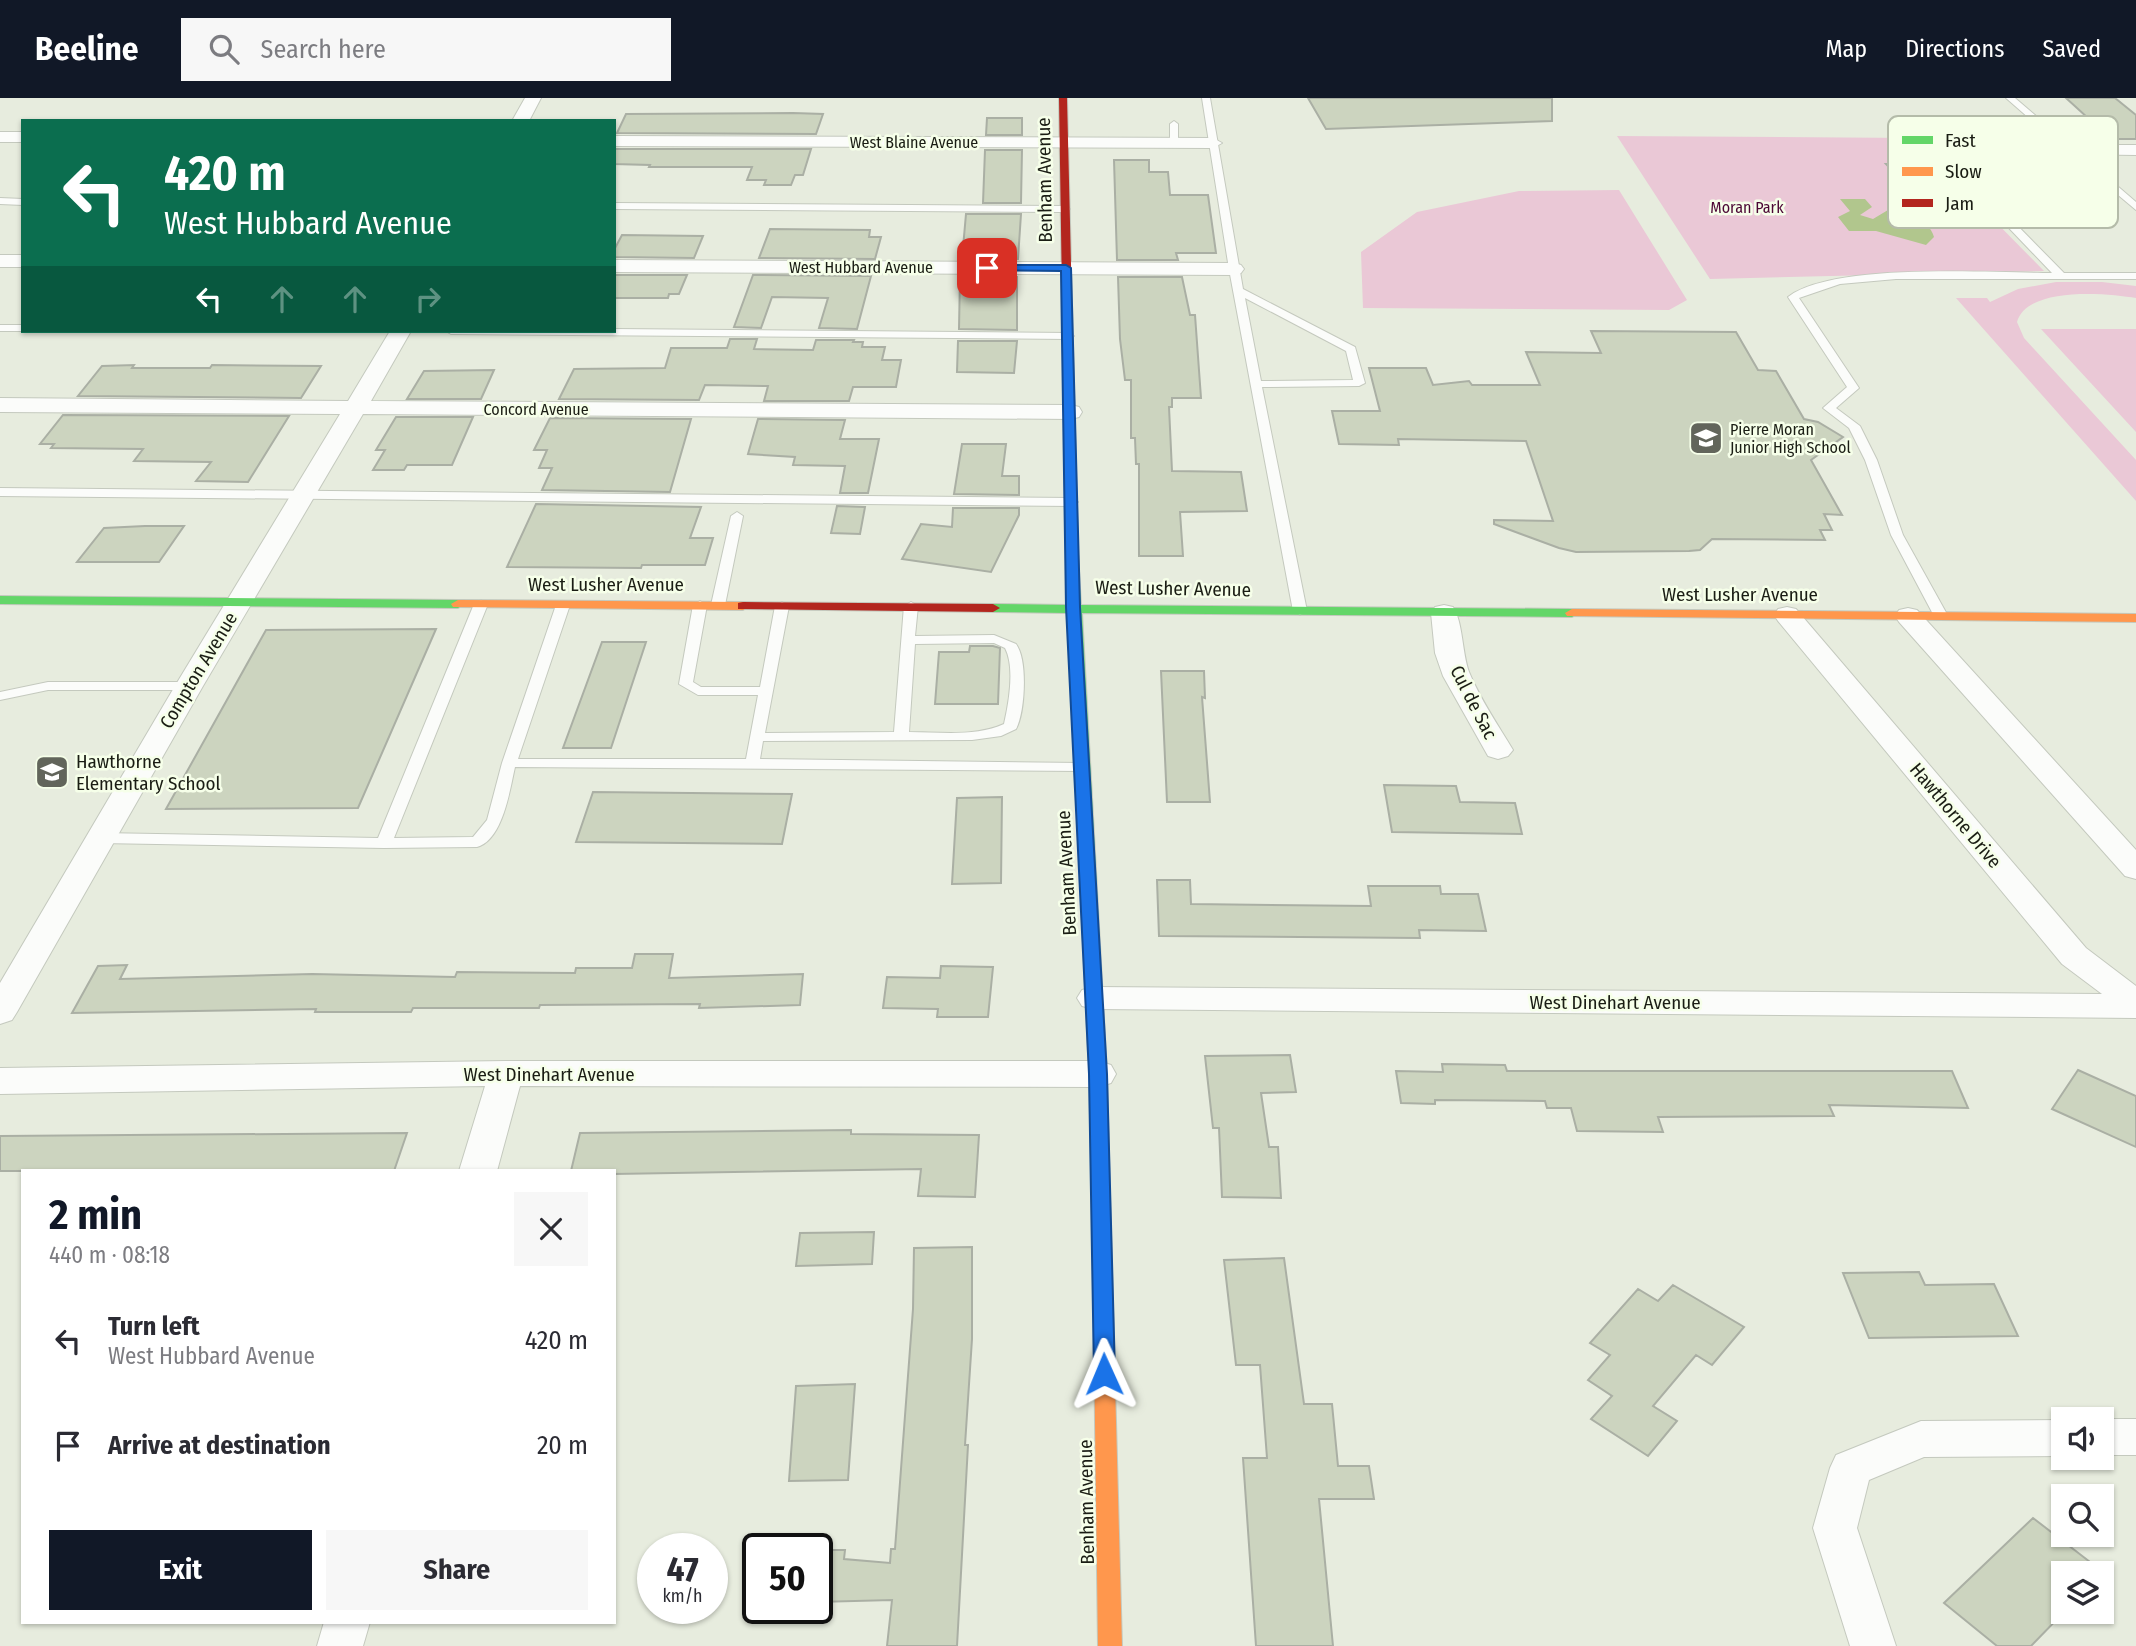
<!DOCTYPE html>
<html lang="en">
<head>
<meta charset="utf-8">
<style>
  :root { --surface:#fff; --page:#f7f7f7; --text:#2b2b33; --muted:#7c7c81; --accent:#111827 }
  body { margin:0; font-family:"Fira Sans Condensed",sans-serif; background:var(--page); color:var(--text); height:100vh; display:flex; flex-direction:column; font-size:26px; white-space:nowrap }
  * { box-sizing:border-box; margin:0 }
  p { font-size:23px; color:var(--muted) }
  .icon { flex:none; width:38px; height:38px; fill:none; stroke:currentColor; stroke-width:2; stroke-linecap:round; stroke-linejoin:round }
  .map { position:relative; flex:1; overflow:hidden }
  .side { position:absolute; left:21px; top:1071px; width:595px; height:455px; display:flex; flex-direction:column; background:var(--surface); border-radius:0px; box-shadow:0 2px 5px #0004 }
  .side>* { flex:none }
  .hud { position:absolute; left:21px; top:21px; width:595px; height:214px; border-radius:0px; box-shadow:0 2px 5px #0004; background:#0b6e4f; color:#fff; overflow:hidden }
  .tools { position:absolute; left:2051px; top:1309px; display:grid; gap:14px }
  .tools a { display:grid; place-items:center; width:63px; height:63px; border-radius:0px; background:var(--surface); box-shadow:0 2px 5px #0004; font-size:35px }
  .speed { position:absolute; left:637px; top:1435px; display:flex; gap:14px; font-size:35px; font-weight:700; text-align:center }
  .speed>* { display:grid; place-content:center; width:91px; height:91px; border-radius:50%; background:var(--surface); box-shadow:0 2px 5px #0004; line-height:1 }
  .speed small { font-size:18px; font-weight:400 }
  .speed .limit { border:4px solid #111; border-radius:10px; background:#fff; color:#111 }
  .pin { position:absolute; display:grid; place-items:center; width:60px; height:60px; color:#fff; margin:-30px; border-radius:14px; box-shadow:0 4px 10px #0006 }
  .me { position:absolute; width:77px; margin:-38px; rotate:359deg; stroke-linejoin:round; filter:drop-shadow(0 0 5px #0008) }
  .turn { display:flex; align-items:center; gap:24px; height:147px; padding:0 28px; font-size:32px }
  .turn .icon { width:91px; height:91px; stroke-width:2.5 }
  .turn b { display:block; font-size:49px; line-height:60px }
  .lanes { display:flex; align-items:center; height:66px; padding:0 28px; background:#0003; justify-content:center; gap:35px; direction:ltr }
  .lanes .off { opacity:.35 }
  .round { display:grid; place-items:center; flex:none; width:74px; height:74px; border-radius:0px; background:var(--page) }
  .headline { display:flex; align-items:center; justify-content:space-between; height:119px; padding:0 28px }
  h1 { font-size:42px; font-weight:700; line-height:52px; color:var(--accent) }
  .primary-button { display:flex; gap:14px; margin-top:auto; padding:14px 28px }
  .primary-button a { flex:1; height:80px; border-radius:0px; background:var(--accent); color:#fff; font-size:28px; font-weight:700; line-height:80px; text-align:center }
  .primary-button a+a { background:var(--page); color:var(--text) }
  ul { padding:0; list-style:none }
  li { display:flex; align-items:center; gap:21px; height:105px; padding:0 28px }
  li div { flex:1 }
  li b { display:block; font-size:26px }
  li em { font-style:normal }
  header { display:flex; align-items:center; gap:42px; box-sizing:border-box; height:98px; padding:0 35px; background:var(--accent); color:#fff }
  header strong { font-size:33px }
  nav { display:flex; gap:38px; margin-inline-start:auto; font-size:24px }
  .search { width:490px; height:63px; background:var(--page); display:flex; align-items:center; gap:18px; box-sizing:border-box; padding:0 24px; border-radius:0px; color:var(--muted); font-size:26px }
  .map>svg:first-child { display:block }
  .green { fill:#eac8d6 }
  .water { fill:#b1c68d }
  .building { fill:#ccd4bf; stroke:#aaafa4; stroke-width:2 }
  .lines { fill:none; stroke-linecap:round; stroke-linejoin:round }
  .lane-casing { stroke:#c4c9be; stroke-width:2 }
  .street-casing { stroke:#c4c9be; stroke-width:2 }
  .fast-casing { stroke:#c4c9be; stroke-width:2 }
  .slow-casing { stroke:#c4c9be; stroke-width:2 }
  .jam-casing { stroke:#c4c9be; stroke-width:2 }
  .lane { fill:#fbfcfa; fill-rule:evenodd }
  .street { fill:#fbfcfa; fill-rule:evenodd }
  .fast { fill:#63d668; fill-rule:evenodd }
  .slow { fill:#ff974d; fill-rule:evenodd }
  .jam { fill:#b3261e; fill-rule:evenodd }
  .route { fill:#1a73e8; stroke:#114b97; stroke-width:2 }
  .labels { text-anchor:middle; stroke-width:5; stroke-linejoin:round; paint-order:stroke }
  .far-street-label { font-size:16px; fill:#1a1d14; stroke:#f6ffe9 }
  .far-park-label { font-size:16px; fill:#4c0735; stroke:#f6ffe9 }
  .far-poi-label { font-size:16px; fill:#1a1d14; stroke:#f6ffe9; text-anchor:start }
  .street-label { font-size:19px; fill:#1a1d14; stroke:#f6ffe9 }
  .poi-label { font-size:19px; fill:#1a1d14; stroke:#f6ffe9; text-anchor:start }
  .key { fill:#f6ffe9; stroke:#b4bba9; stroke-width:2 }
  .key-label { font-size:19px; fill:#1a1d14 }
</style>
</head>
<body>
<header>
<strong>Beeline</strong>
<div class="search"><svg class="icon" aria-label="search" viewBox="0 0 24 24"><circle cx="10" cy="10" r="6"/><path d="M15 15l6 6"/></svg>Search here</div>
<nav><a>Map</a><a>Directions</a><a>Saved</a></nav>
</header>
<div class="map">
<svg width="2136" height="1548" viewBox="0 0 2136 1548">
  <rect width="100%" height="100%" fill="#e7ecde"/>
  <!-- green -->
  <path class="green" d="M1617,38L1913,40L2044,173L1710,181Z
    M1619,92L1687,202L1669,212L1363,210L1361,154L1417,114L1519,93Z
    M2056,184H2102L2136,188V200C2107,195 2027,188 2017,224L2024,240L2136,362V403L1956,200H1987L1990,204L2018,191Z
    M2041,231H2136V334Z"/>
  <!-- water -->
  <path class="water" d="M1840,101H1865L1872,109L1860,117L1873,121L1888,112C1905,115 1929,120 1934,139L1926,147L1876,133H1849L1838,119L1850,113Z"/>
  <!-- building -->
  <path class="building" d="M1308,0H1552V23L1326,31Z
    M2066,0H2115L2136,17V41H2111Z
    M793,15L823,16L816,36L617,35L626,16Z
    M987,20H1022V37H986Z
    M614,51H811L803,77H795L791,87H764L766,82H747L752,69H649L650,67L614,66Z
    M985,52H1022L1021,105H983Z
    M1114,62H1149V74H1168L1170,97H1208L1216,155H1176L1178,162H1117Z
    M1886,66H1922L1974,119H1936Z
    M966,116H1021L1018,161H962Z
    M770,131L870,132L869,139H881L875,161L759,160Z
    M622,137L703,138L694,160L614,159V152Z
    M614,177H687L679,196H669L668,200H614Z
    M753,177L871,178L857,231L819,230L828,200L772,199L761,230L734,229Z
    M960,178L1017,179V232L959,231Z
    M1118,179H1182L1190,217H1195L1201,300H1172V309H1169L1172,373L1241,374L1247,413L1180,414L1183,458H1139V366H1136L1135,340H1131V282H1125L1120,241Z
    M1591,233L1736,234L1758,272L1776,273L1804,321L1818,324L1843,339L1811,362L1842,417L1824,416L1832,432H1820L1825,442L1712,441L1700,452L1689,453L1576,454L1559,450L1494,426V422L1553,423L1526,343L1398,341L1399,347L1339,346L1332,313H1380L1369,270H1426L1433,287L1469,283L1472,287H1540L1526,254L1601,255Z
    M730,241H757L754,251L813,252L816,242H854L853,244H863L862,249H885L882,262H901L896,289H853L849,303H764L768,288L705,287L699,302L559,301L574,271L665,270L671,250H727Z
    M958,243H1017L1014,275L957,274Z
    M134,267L132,270H210L212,267L321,268L301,300L78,298L102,268Z
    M494,272L481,301H407L424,273Z
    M63,317L289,318L248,384L196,383L211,364L134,363L143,351L51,350L54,346H40Z
    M396,319H473L452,367H407L404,372H373L385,352H376Z
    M550,320L691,321L670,394L542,392L552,370H539L547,352H534Z
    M758,321L845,322L840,341H879L868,395H840L845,368L793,367L795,359L748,356Z
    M962,346H1006L1002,378H1019V397L954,396Z
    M536,406L701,409L690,440H713L705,467H642L641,470L507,469Z
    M837,408L865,409L860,436L831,435Z
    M953,410H1019V417L991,474L902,461L921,426L952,429Z
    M145,428H184L159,464H77L104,430Z
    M436,531L358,710L166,711L266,532Z
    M602,544H646L611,650H563Z
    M970,548H993L1000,550L998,606H935L939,554H969Z
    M1161,573H1204L1205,600L1202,599L1210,704H1167Z
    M1384,687L1456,688L1460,704L1515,705L1522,736L1392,734Z
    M593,694L792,696L782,746L576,744Z
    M1002,699L1001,785L952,786L957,700Z
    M1157,782H1190L1191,806L1371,808L1368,788H1440L1441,796H1478L1486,833L1419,832L1420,840L1159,838Z
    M635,856H673L669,880L803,876L800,907L699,910L700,906L540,907L539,910H413L411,914H315L316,911L72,915L98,868L127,867L120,881L312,876L455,879L457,874L575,875L576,870H632Z
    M941,868L993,869L988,919H937L938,911L883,910L887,879L940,880Z
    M1290,957L1296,994L1261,995L1269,1049H1278L1281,1100L1222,1099L1219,1030H1213L1205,958Z
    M1442,966L1505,967L1507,973H1952L1968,1010L1829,1007L1834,1018L1658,1019L1663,1034L1577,1033L1571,1010H1547L1545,1003L1435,1002V1006L1401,1005L1396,973L1443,974Z
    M2078,972L2136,998V1049L2052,1011Z
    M851,1032V1036L979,1037L975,1099L918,1098L921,1071L614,1076V1073H571L580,1035Z
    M407,1035L394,1073H0V1038Z
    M874,1134L872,1166L796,1168L800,1135Z
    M972,1149V1241L965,1347H968L957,1548H887L892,1502L817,1504V1452H845L844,1461L890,1465L891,1451H895L913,1211L914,1150Z
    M1284,1160L1304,1306H1332L1338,1368H1369L1374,1401H1319L1333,1548H1256L1243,1360H1267L1260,1267H1236L1224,1162Z
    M1919,1174L1925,1187L1994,1186L2018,1238L1869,1240L1843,1175Z
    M1673,1187L1744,1229L1712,1267L1696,1257L1653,1308L1677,1323L1648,1358L1591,1321L1612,1298L1588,1282L1610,1257L1590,1245L1638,1191L1658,1203Z
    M855,1286L848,1382L789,1383L796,1288Z
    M2033,1420L2103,1474L2063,1475L2064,1514L2031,1548H1997L1944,1505Z"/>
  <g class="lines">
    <!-- lane casing -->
    <g class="lane-casing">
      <path id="lane" d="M1202,0H1210L1243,191L1355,249L1365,285L1359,288L1262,289L1307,513L1300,517L1293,513L1229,171ZM1245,200L1346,253L1353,282L1261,283Z
        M2006,0H2015L2136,104V112L2068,55L1962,54L1952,56L1951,60L2064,175H2136V181H1896L1840,186L1799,200L1859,290L1836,310L1860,328L1877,362L1903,437L1948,518L1941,522L1934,518L1891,437L1865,362L1849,330L1823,310L1847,289L1788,199C1834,164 1992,175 2052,175L1942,60L1945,52L1962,48L2062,49Z
        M1174,23L1178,26V45L1174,48L1170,45V26Z
        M0,100L23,101V107L0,106Z
        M614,105L1065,108L1070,111L1065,114L614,111Z
        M0,227H23L25,233H0Z
        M614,231L1069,235L1074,238L1069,241L451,236L446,233Z
        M0,390L1072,400L1078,404L1072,408L0,398Z
        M737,414L743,418L725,507L718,511L711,507L731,418Z
        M481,502L488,506L394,740L473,739L487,722L502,665L556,507L563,503L570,507L518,661H746L758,597H698L679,586L693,507L700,503L707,507L693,584L701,589H760L775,508L782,504L789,508L765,635L894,634L904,508L911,504L918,508L915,538L994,537L1016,546C1028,562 1025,614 1016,631L1001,638L972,642L763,643L760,661L1081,665L1088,669L1081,673L515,669C510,691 503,742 477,749L384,750L100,745L92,740L100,735L378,740L474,506ZM994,545L1005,550C1015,569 1009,604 1004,626C976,639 939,634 909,634L915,546Z
        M48,584H189L196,588L189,592H48L0,602V594Z"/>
    </g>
    <!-- street casing -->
    <g class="street-casing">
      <path id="street" d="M525,0H541L529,23H512Z
        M0,34H23V44H0Z
        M614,38L1213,40L1222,45L1213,50L614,48Z
        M2069,47H2136V57L2063,56L2060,52Z
        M0,157H23V169H0Z
        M614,162L1234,165L1241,167L1244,171L1241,175L1234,177L614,174Z
        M390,233H411L371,303L1071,307L1079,309L1082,314L1079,319L1071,321L363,316L203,588L17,914L12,922L0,926V885L175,588L340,316L0,314V300L348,303Z
        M1444,507L1453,509C1463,524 1462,555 1469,574C1480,601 1498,627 1513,652L1508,658L1498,661L1488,658L1443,578L1435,555L1431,515L1435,509Z
        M1787,509L1796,511L2086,850L2136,888V920L1094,911L1082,908L1077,900L1082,892L1094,889L2102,896L2062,866L1778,523L1774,517L1778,511Z
        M1908,510L1917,512L2136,752V781L2125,778L1899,524L1895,518L1899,512Z
        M506,963H1098L1111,967L1116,976L1111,985L1098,989L520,988L497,1073H459L485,988L0,996V970Z
        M2101,1321H2136V1357H2102Z
        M2063,1322V1358L1924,1359L1869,1382L1857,1430L1896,1548H1850L1813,1430L1830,1370L1836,1357L1921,1323Z
        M324,1524H370L363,1548H317Z"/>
    </g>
    <!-- fast casing -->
    <g class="fast-casing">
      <path id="fast" d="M1072,452L1078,456L1081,507L1572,511L1579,515L1572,519L1082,515L1107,976L1110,1099L1108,1104L1101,1106L1094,1104L1092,1099L1089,976L1068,515L993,514L986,510L993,506L1068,507L1066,456Z
        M0,498L458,502L465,506L458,510L0,506Z"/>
    </g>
    <!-- slow casing -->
    <g class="slow-casing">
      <path id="slow" d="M458,502L743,504L750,508L743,512L453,509L451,506Z
        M1572,511L2136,516V524L1567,518L1565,515Z
        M1101,1092L1108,1094L1110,1099L1122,1548H1098L1092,1099L1094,1094Z"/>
    </g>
    <!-- jam casing -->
    <g class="jam-casing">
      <path id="jam" d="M1059,0H1067L1078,456L1072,460L1066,456Z
        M743,504L993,506L1000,510L993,514L738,511V505Z"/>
    </g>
    <!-- lane -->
    <use href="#lane" class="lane"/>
    <!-- street -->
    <use href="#street" class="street"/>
    <!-- fast -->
    <use href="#fast" class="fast"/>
    <!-- slow -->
    <use href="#slow" class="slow"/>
    <!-- jam -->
    <use href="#jam" class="jam"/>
  </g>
  <!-- route -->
  <path class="route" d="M987,167H1066L1071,170L1080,509L1107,976L1115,1276L1112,1282L1104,1284L1097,1282L1094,1276L1089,976L1066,509L1061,173L983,172V168Z"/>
  <!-- icons -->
  <defs>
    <g id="school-square" transform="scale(1.75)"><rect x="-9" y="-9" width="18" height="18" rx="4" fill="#62655b" stroke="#f6ffe9"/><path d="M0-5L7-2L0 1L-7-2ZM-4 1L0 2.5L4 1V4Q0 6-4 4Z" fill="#fff"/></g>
  </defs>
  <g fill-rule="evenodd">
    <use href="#school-square" x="1706" y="340"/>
    <use href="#school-square" x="52" y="674"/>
  </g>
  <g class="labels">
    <!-- far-street labels -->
    <g class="far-street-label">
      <text x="914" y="50">West Blaine Avenue</text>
      <text x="861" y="175">West Hubbard Avenue</text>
      <text x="536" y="317">Concord Avenue</text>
    </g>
    <!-- far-park labels -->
    <g class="far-park-label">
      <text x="1747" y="115">Moran Park</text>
    </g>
    <!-- far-poi labels -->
    <g class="far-poi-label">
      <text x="1730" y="337">Pierre Moran<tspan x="1730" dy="18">Junior High School</tspan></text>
    </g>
    <!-- street labels -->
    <g class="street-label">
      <text transform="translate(1044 82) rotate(-91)" y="7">Benham Avenue</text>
      <text x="606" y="493">West Lusher Avenue</text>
      <text transform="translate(1173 490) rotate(1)" y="7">West Lusher Avenue</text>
      <text x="1740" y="503">West Lusher Avenue</text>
      <text transform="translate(198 572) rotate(-59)" y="7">Compton Avenue</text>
      <text transform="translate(1474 604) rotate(63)" y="7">Cul de Sac</text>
      <text transform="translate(1956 717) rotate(50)" y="7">Hawthorne Drive</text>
      <text transform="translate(1066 775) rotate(-93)" y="7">Benham Avenue</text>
      <text x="1615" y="911">West Dinehart Avenue</text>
      <text x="549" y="983">West Dinehart Avenue</text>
      <text transform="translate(1086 1404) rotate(-91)" y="7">Benham Avenue</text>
    </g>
    <!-- poi labels -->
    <g class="poi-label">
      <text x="76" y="670">Hawthorne<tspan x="76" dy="22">Elementary School</tspan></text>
    </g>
  </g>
  <!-- legend -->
  <rect x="1888" y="18" width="230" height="112" rx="10" class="key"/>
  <rect x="1902" y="38" width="31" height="8" fill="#63d668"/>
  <rect x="1902" y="69" width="31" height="9" fill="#ff974d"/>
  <rect x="1902" y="101" width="31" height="8" fill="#b3261e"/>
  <g class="key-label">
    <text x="1945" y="49">Fast</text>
    <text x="1945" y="80">Slow</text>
    <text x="1945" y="112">Jam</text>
  </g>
</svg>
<div class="tools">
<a><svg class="icon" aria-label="sound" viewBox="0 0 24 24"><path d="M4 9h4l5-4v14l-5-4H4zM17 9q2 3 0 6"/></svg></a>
<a><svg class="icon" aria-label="search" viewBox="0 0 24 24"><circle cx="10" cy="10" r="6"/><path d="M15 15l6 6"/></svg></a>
<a><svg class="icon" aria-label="layers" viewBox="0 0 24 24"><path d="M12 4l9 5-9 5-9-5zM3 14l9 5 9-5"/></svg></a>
</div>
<div class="speed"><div>47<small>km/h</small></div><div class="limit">50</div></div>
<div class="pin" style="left:987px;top:170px;background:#d93025"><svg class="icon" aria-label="arrive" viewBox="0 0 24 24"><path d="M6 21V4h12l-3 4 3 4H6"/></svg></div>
<svg class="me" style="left:1104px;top:1276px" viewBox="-20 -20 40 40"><path d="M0-17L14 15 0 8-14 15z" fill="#1a73e8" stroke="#fff" stroke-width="4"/></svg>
<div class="hud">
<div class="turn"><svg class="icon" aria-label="left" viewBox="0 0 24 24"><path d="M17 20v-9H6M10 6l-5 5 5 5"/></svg><div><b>420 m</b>West Hubbard Avenue</div></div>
<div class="lanes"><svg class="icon" aria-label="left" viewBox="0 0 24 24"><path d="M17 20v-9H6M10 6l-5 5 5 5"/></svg><svg class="icon off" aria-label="ahead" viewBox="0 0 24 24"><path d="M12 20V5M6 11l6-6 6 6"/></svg><svg class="icon off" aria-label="ahead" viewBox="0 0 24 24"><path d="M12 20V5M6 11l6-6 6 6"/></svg><svg class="icon off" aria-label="right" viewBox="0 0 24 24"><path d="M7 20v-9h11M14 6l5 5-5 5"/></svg></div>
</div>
<section class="side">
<div class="headline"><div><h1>2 min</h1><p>440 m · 08:18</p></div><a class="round"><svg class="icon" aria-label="close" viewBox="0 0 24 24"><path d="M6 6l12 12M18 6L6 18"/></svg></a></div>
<ul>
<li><svg class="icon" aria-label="left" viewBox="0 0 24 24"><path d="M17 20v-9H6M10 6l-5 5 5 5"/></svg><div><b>Turn left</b><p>West Hubbard Avenue</p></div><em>420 m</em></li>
<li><svg class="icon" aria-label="arrive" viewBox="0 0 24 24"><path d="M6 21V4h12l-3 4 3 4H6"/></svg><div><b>Arrive at destination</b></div><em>20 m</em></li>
</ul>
<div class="primary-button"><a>Exit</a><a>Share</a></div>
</section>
</div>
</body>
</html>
